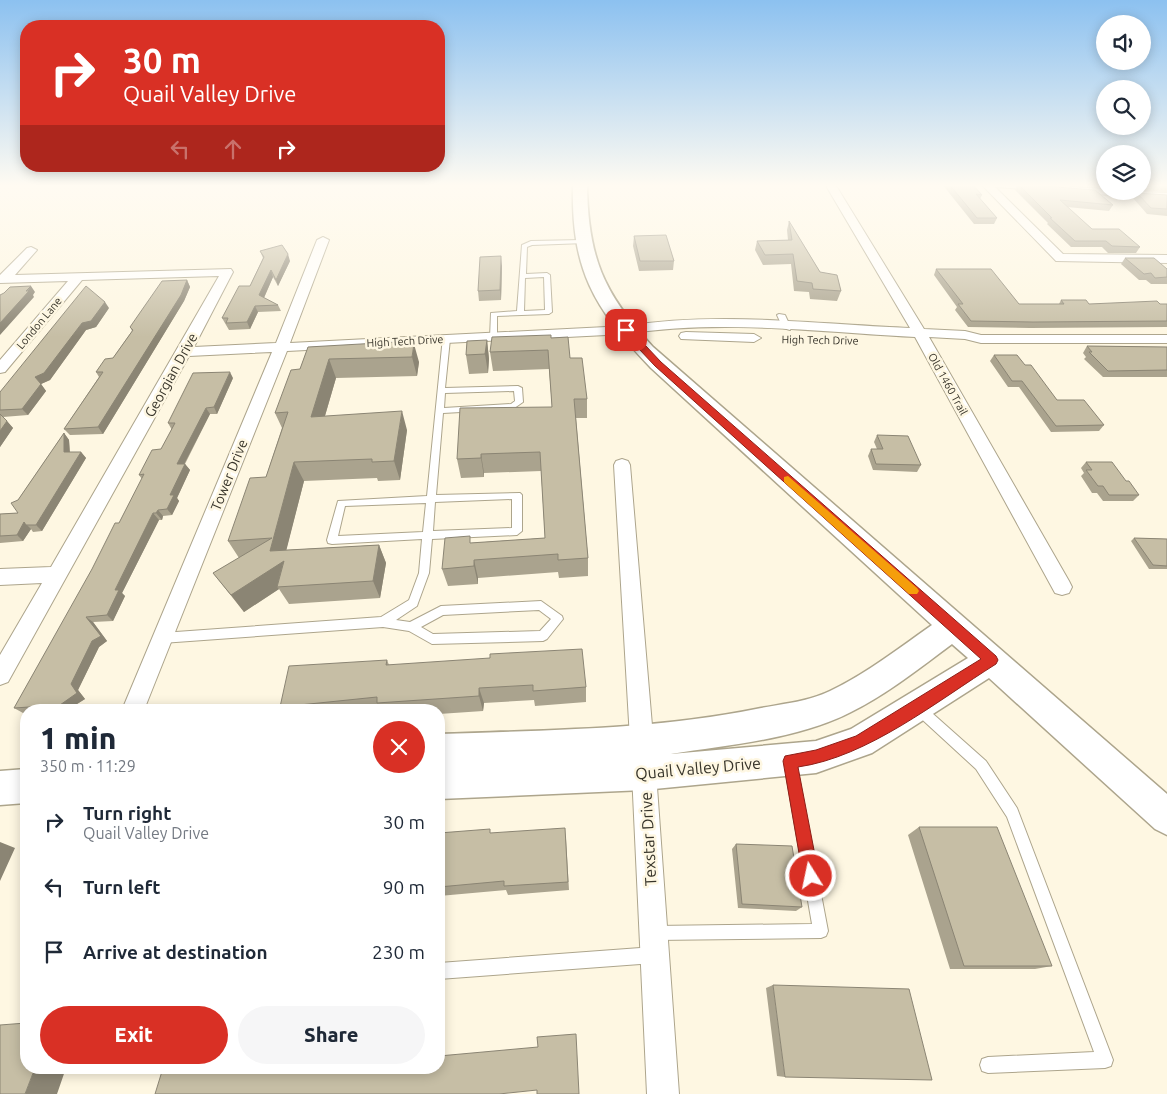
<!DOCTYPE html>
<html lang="en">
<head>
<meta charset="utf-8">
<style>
  :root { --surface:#fff; --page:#f6f6f7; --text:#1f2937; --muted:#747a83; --accent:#d93025 }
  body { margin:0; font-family:Ubuntu,sans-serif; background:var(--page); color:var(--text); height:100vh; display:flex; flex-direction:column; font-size:19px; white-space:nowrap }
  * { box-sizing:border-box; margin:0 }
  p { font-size:16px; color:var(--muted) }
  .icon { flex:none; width:28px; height:28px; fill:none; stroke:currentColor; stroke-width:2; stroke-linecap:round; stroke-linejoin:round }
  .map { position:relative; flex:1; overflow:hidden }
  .details { position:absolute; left:20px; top:704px; width:425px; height:370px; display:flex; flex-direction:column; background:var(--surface); border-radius:20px; box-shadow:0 2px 12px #0003 }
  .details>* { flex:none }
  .banner { position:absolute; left:20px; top:20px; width:425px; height:152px; border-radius:20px; box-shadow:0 2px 12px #0003; background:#d93025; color:#fff; overflow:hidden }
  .tools { position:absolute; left:1096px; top:15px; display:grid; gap:10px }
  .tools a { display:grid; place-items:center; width:55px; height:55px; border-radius:50%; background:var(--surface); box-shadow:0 2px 12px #0003; font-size:25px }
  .pin { position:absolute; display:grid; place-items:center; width:42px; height:42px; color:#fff; margin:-21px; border-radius:10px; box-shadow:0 2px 8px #0006 }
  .me { position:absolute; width:55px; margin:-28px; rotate:350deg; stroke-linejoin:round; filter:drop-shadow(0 0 4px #0008) }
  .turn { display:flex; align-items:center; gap:18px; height:105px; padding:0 20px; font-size:22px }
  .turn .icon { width:65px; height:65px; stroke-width:2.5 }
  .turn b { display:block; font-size:35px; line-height:42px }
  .lanes { display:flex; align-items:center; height:48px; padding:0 20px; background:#0003; justify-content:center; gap:25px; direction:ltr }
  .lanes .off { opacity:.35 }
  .round { display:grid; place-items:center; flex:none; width:52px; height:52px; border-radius:26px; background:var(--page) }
  .overview { display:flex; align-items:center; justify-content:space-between; height:85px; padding:0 20px }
  h1 { font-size:30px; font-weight:800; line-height:38px }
  .primary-button { display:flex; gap:10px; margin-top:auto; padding:10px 20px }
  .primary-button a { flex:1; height:58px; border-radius:30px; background:var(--accent); color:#fff; font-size:20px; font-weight:800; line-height:58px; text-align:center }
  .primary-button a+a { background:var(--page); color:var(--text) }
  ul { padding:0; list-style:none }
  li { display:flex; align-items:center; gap:15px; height:65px; padding:0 20px }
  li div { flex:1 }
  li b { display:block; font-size:19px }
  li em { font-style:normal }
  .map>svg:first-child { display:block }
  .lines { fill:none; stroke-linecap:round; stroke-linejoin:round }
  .lane-casing { stroke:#ada58c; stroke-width:2 }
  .street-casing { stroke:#ada58c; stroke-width:2 }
  .secondary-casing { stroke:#ada58c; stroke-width:3 }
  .lane { fill:#fff; fill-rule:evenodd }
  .street { fill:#fff; fill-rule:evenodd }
  .secondary { fill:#fff; fill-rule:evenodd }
  .wall { fill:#aaa38e }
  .shaded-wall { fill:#8b8574 }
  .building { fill:#c6bea5; stroke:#8b8574 }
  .route { fill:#d93025; stroke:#8d1f18 }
  .slow { fill:#f59e0b }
  .labels { text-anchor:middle; stroke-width:5; stroke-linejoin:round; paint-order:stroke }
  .far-street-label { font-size:11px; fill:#37342a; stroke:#fef7e2 }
  .street-label { font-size:14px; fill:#37342a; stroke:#fef7e2 }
  .near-street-label { font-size:16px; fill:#37342a; stroke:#fef7e2 }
</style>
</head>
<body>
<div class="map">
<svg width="1167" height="1094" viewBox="0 0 1167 1094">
  <rect width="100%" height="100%" fill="#fef7e2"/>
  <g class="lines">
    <!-- lane casing -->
    <g class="lane-casing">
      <path id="lane" d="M583,240L585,241V243L532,245L527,247L526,274L547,273L550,275L552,312L549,314L497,316V336L490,338L491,313L517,311L522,245L531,241ZM544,277L545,310L524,311L525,278Z
        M779,314L785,315L791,328L790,330L783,328L777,315Z
        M443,337H446L450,339L445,388L518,386L522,388L523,402L513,409L443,413L436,495L520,493L522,495V531L517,535L432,539L429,573L418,603L417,606L396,620L410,622L441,606L541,601L562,616L563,619L547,639L543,641L432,644L409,631L383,627L162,643L158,641L156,638L158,635L162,633L381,617L409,600L419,573L422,539L332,544L328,543L327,540L338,501L427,496ZM514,391L515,401L511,404L444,408L445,393ZM512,499V528L433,531L435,502ZM426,503L423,532L338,536L345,506ZM539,610L551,619L540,631L433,634L421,627L443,615Z
        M919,703L923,705L986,761L1017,808L1113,1060L1111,1066L1105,1068L988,1073L982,1071L980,1065L982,1059L988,1057L1094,1052L1007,817L976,769L915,713L913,709L915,705Z
        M790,756L795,758L796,762L828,931L826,936L821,938L655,940L650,938L648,933L650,928L655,926L812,924L784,762L785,758Z
        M654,947L659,950L662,955L659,960L654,963L439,979V963Z"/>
    </g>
    <!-- street casing -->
    <g class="street-casing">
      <path id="street" d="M825,184H835L924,329L965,331L981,335H1167V343H981L965,339L929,337L1069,581L1072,587L1069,593L1062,595L1055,593L915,337C819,332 721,319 626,334L287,351L144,710H122L272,352L189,356L8,682L0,685V655L42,583L0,585V569L51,567L219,276L82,280L5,372L0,373V360L68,281L0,283V275L27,248L31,247L37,250L15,275L231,269L233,272L194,347L276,343L317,240L323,237L329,240L290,343L626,326C719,311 816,324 910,328Z
        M981,184L1045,185V189L1041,190L995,187L1063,254L1167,255V263L1056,261Z
        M1071,187L1105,189V191L1167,193V199L1067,192L1066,190Z
        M686,332L754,334L761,338L754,342L681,339L679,336L681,333Z
        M622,459L628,461L630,465L656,773L679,1094H647L632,773L614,465L616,461Z"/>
    </g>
    <!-- secondary casing -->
    <g class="secondary-casing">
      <path id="secondary" d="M573,184H587C588,257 603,293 653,347L1167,794V835L1155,829L989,678L872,753L816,773L644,790L439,799V734C545,730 652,730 756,709C781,704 807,702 830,691C866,674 899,648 932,625L651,368C593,307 571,270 573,184ZM952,644L968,658L851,729L816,741L671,754C729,745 799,739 851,712C887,694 920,668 952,644Z
        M26,769V803L0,805V771Z"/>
    </g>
    <!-- lane -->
    <use href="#lane" class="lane"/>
    <!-- street -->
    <use href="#street" class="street"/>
    <!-- secondary -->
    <use href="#secondary" class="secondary"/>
  </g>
  <!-- wall -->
  <path class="wall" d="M942,184H972L982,195L980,199L997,218L994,224H974Z
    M1018,184L1113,205L1109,211L1067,207L1092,229L1140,247L1136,253H1108L1102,247H1071L1047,224L1048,223L1015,190Z
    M1045,184H1081L1080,185Z
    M1142,184H1167V192L1142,191Z
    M1137,193L1167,195V216L1147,214L1133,198Z
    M789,221L820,272L841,291L837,301L810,299L809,292L794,291L791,264L763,265L755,250L757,241L788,240L787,230Z
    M634,236L674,261L673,270L639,271L633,246Z
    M260,251L290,261L278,286L273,277L264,298L278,305L281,311L258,312L250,329L229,330L222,318L250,286L263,258Z
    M1125,258L1167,269V284H1151L1146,280H1139L1121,264Z
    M502,266L501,300L479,301L478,291Z
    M936,269L1019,304H1059L1061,300L1089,304H1167V327L1030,328L968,327L955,310L957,307L934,275Z
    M187,280L190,287L184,301L103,434L70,435L64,429L99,377L96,372L113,358L132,331L130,327Z
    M109,308L96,327L86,330L50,380L41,384L46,391L28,415L3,417L13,428L0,447V392Z
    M551,338L570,358L587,399V418H576L588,558V576L559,578L558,572L478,578V584L448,586L442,569L471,543L545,538L541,471L484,473V477L461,478L457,459L552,407L549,369L493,371L490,352Z
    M487,340L489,359L488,373L469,374L466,355Z
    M396,344L419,362L417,376L336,378L325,416L407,430L400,480L378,481L377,478L304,481L286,550L379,545L386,563L380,598L289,604L279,589L244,612L213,573L239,558L228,541L266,477L282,428L275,413L300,369L308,347Z
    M1087,346L1167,347V377H1103L1084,359L1086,357L1083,353Z
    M994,355L1025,365L1057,400L1104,425L1099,431L1051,432L1019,387H1008L990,361Z
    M233,378L217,414H210L185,464L190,470L177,498L179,501L172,515L163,516L162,520H159L122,593L125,596L113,621L93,622L107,641L99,647L78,690L85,699L68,710H26V713H23L14,708L119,523L142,479L139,475L161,449L172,430L168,423Z
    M64,433L69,440L70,452H81L86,458L42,531L33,532L31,529L23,541L0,543V514L18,513V500Z
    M877,435L921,465L917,472L873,470L868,456L871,449H877L874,442Z
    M1086,462L1126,481L1139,495L1133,501H1103L1097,493H1092L1081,476L1084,473L1081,468Z
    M1134,538L1167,539V569H1149L1131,541Z
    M387,660L389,665L586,687V702L535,706L534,700L484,703L483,711L439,714V710H282L280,707Z
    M919,827L1052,966L1035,969H950L908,835Z
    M439,833H492L566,839L569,890L508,895L506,890L439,896Z
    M736,844L802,907L796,911L738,908L732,849Z
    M773,985L785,1077L777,1076L766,988Z"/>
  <!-- shaded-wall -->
  <path class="shaded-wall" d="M288,254L290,261L278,286L276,280Z
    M501,256L502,266L501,300L500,290Z
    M271,270L273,277L262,302L259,295Z
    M187,280L190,287L184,301L103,434L98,427Z
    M31,286L35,292L33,295L34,297L0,335V323Z
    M105,302L109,308L96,327L86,330L50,380L41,384L46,391L28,415L22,409L35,377L82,323Z
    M255,306L258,312L250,329L247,322Z
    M487,340L489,359L488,373L485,354Z
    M414,344L419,362L417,376L412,357Z
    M329,359L336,378L319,436L311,417Z
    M230,372L233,378L217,414L214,407Z
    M206,408L210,414L181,470L177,464Z
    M402,411L407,430L400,480L394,461Z
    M7,421L13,428L0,447V431Z
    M64,433L69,440L70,459L64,452Z
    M81,452L86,458L42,531L36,525Z
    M481,454L484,473V477L481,458Z
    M294,462L304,481L277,587L279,589L244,612L231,595L270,551Z
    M185,464L190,470L177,498L179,501L172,515L167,509L170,495Z
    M158,510L163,516L162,520L156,513Z
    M153,513L159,520L122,593L125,596L113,621L107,615L115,590Z
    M24,522L31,529L23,541L17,535Z
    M379,545L386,563L380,598L373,581Z
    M474,560L478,578V584L474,566Z
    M86,617L93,622L107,641L99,647L78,690L85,699L67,710L60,705L71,684Z
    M479,688L484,703L483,711L479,696Z
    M0,842L15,848L0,881Z
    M35,1068H66L57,1094H25Z"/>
  <!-- building -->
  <path class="building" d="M949,184H972L982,195L976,194L997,218H977Z
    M1018,184L1095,190L1113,205L1060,200L1092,229H1119L1140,247L1112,246L1106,241H1075L1050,218H1052Z
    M1142,184H1167V186L1142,185Z
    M1137,193L1167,195V209L1151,208Z
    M789,221L820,272L837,275L841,291L813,289L812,283L797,281L793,254L765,255L757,241L792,240Z
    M666,235L674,261H640L634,236Z
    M282,245L288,254L276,280L271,270L259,295L278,305L255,306L247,322L226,323L228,318H222L239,286H250L264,257L260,251Z
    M501,256L500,290L478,291L480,257Z
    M1125,258H1154L1167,269V277L1155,278L1151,273L1144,274Z
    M936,269H991L1019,304H1064L1061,300H1086L1089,304L1157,301L1160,304H1167V321L1033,322L971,321L958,304H963Z
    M187,280L181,295L98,427L64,429L103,372H96L105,359L113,358L133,330L130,327L162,281Z
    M31,286L26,291H29L0,323V295L4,293L10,287Z
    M86,286L105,302L91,321L82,323L44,373L35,377L41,384L22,409L0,410V392Z
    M551,335V338L568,337L570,358H582L587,399H574L588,558L558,560V554L474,560V566L442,569L445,538L470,536V543L545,538L540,452L481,454V458L457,459L460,408L552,407L548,350L490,352L492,337Z
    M487,340L485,354L466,355L467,341Z
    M396,342L395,344H414L412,357L329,359L311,417L402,411L394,461L372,462V459L294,462L270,551L379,545L373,581L277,587L284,561L231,595L213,573L272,538L228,541L250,478L266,477L288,412L275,413L291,370L300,369L308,347Z
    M1087,346L1167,347V370L1108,371L1089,352H1092Z
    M994,355H1017L1025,365H1031L1057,400H1084L1104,425L1056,426L1022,381H1012Z
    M230,372L214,407L206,408L177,464H185L170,495H174L167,509L158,510L156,513H153L115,590H119L107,615L86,617L101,636L92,641L71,684L77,693L60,705L14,708L92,569L115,523H119L144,474L139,475L152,450L161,449L175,423H168L193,373Z
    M0,414L7,421L0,431Z
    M64,433V452H81L36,525H26L24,522L17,535L0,536V514L18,513L11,503L18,500Z
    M877,435L908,436L921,465L876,464L871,449H883Z
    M1086,462H1112L1126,481H1129L1139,495H1109L1103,486H1098L1086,470H1092Z
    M1134,538L1167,539V566L1153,565Z
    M582,649L586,687L533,691V685L479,688V696L377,703V697L280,707L289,666L387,660L386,665L490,658V654Z
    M919,827H997L1052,966H964Z
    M565,828L568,882L504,886V881L439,887V833L490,829V833Z
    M736,844L792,846L802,907L742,904Z
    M773,985L909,989L932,1080L785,1077Z
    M26,1023V1068H35L25,1094H0V1025Z
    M576,1034L579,1094H537V1090L499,1094H155L163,1068H439V1056L538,1047L537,1037Z"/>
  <!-- sky -->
  <linearGradient id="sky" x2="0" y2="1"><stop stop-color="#8cc1f0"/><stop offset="0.55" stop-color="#fffbf2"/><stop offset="1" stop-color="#fffbf2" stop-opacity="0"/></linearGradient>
  <rect width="1167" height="337" fill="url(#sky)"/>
  <!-- route -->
  <path class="route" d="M623,328H629L661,362L996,656L998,660L996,664C937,701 868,757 798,767L819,876L817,882L811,884L805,882L803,876L783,761L785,756L816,750L856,736L981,659L655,366L623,332Z"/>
  <!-- slow -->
  <path class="slow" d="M788,476L917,588L919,591L917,594H909L784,482V477Z"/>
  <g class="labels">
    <!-- far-street labels -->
    <g class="far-street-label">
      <text transform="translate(39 323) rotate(-50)" y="4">London Lane</text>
      <text transform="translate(820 340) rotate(1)" y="4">High Tech Drive</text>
      <text transform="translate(405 341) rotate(-3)" y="4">High Tech Drive</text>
      <text transform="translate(948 384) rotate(61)" y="4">Old 1460 Trail</text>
    </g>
    <!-- street labels -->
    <g class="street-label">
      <text transform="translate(171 375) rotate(-61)" y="5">Georgian Drive</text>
      <text transform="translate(229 475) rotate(-68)" y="5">Tower Drive</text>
    </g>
    <!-- near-street labels -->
    <g class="near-street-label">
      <text transform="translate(698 768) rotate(-5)" y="6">Quail Valley Drive</text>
      <text transform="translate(648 839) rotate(-93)" y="6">Texstar Drive</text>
    </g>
  </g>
</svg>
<div class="tools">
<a><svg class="icon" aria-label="sound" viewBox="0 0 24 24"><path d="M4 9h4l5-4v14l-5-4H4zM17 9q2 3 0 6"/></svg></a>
<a><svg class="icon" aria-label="search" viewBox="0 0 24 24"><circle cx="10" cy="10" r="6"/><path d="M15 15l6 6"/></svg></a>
<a><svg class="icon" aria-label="layers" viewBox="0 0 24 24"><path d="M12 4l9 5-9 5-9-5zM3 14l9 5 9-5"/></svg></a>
</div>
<div class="pin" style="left:626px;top:330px;background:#d93025"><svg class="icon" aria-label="arrive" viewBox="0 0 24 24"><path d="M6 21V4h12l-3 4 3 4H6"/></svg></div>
<svg class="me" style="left:811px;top:876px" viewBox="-20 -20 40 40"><circle r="17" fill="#d93025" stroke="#fff" stroke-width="3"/><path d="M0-11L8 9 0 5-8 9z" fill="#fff"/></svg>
<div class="banner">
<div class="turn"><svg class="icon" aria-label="right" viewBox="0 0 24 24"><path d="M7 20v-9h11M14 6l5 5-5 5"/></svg><div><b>30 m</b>Quail Valley Drive</div></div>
<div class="lanes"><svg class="icon off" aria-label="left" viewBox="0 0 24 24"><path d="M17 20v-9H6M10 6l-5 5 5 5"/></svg><svg class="icon off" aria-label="ahead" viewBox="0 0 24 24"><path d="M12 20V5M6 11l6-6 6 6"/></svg><svg class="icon" aria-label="right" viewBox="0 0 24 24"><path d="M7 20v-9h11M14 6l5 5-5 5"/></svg></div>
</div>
<section class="details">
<div class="overview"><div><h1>1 min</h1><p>350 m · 11:29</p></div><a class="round" style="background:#d93025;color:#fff"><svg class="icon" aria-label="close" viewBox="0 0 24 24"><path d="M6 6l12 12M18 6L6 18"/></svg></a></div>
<ul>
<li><svg class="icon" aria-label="right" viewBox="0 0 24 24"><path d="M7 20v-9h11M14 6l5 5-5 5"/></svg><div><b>Turn right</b><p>Quail Valley Drive</p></div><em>30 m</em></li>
<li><svg class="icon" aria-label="left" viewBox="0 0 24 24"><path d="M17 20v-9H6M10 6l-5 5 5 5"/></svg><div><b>Turn left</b></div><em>90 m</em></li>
<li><svg class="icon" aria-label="arrive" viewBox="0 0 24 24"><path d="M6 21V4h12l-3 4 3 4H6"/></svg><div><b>Arrive at destination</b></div><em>230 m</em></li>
</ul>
<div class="primary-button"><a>Exit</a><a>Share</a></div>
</section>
</div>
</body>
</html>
